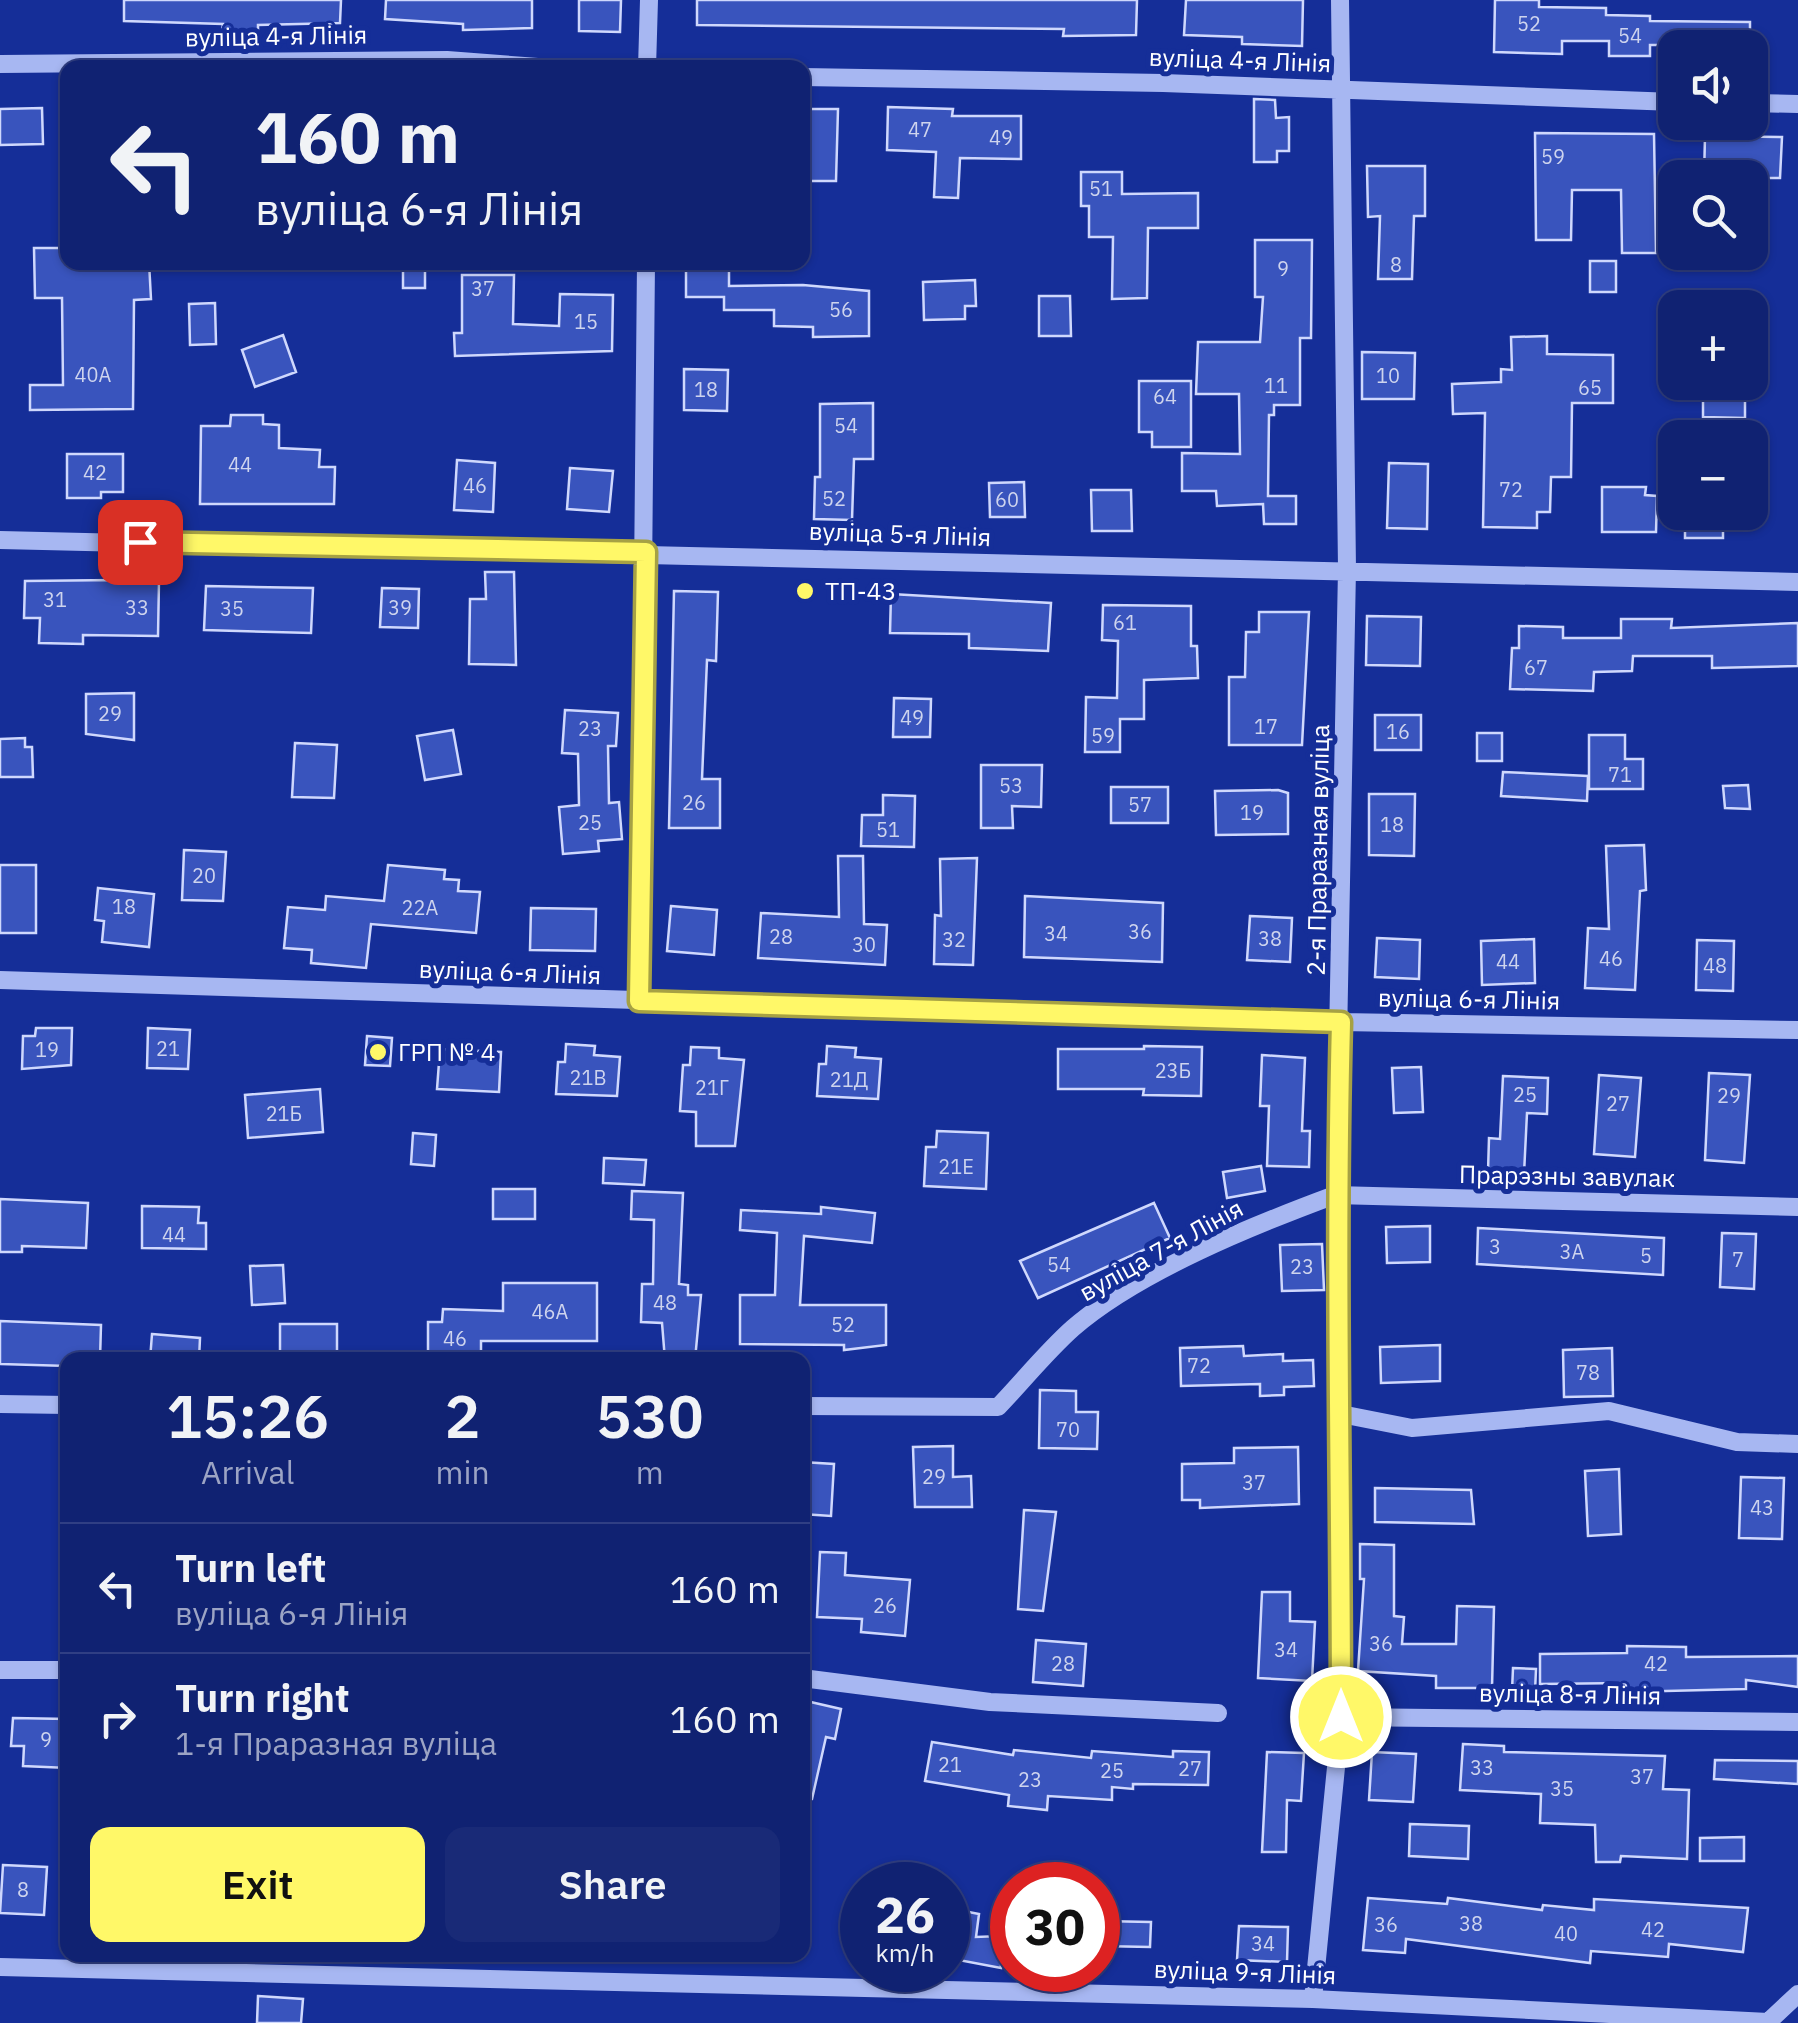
<!DOCTYPE html>
<html lang="en">
<head>
<meta charset="utf-8">
<style>
  :root { --surface:#102272; --page:#192a77; --text:#f1f3f6; --muted:#9ca4c4; --line:#303f84; --accent:#fff868 }
  body { margin:0; font-family:"IBM Plex Sans",sans-serif; background:var(--page); color:var(--text); height:100vh; display:flex; flex-direction:column; font-size:38px; white-space:nowrap }
  * { box-sizing:border-box; margin:0 }
  p { font-size:32px; color:var(--muted) }
  .icon { flex:none; width:55px; height:55px; fill:none; stroke:currentColor; stroke-width:2; stroke-linecap:round; stroke-linejoin:round }
  .map { position:relative; flex:1; overflow:hidden }
  .drawer { position:absolute; left:60px; top:1352px; width:750px; height:610px; display:flex; flex-direction:column; background:var(--surface); border-radius:20px; box-shadow:0 2px 8px #0004,0 0 0 2px var(--line) }
  .drawer>* { flex:none }
  .hud { position:absolute; left:60px; top:60px; width:750px; height:210px; border-radius:20px; box-shadow:0 2px 8px #0004,0 0 0 2px var(--line); background:#102272; color:var(--text); overflow:hidden }
  .fabs { position:absolute; left:1658px; top:30px; display:grid; gap:20px }
  .fabs a { display:grid; place-items:center; width:110px; height:110px; border-radius:20px; background:var(--surface); box-shadow:0 2px 8px #0004,0 0 0 2px var(--line); font-size:50px }
  .speed { position:absolute; left:840px; top:1862px; display:flex; gap:20px; font-size:50px; font-weight:700; text-align:center }
  .speed>* { display:grid; place-content:center; width:130px; height:130px; border-radius:50%; background:var(--surface); box-shadow:0 2px 8px #0004,0 0 0 2px var(--line); line-height:1 }
  .speed small { font-size:25px; font-weight:400 }
  .speed .limit { border:15px solid #d22; background:#fff; color:#111 }
  .pin { position:absolute; display:grid; place-items:center; width:85px; height:85px; color:#fff; margin:-42px; border-radius:20px; box-shadow:0 5px 15px #0006 }
  .me { position:absolute; width:110px; margin:-55px; rotate:0deg; stroke-linejoin:round; filter:drop-shadow(0 0 8px #0008) }
  .turn { display:flex; align-items:center; gap:35px; height:210px; padding:0 30px; font-size:45px }
  .turn .icon { width:130px; height:130px; stroke-width:2.5 }
  .turn b { display:block; font-size:70px; line-height:85px }
  .eta { display:flex; justify-content:space-evenly; align-items:center; height:170px; text-align:center }
  .eta b { font-size:60px; font-weight:600; line-height:70px }
  .primary-button { display:flex; gap:20px; margin-top:auto; padding:20px 30px }
  .primary-button a { flex:1; height:115px; border-radius:20px; background:var(--accent); color:#111; font-size:40px; font-weight:600; line-height:115px; text-align:center }
  .primary-button a+a { background:var(--page); color:var(--text) }
  ul { padding:0; list-style:none }
  li { display:flex; align-items:center; gap:30px; height:130px; padding:0 30px; border-top:2px solid var(--line) }
  li div { flex:1 }
  li b { display:block; font-size:38px }
  li em { font-style:normal }
  .map>svg:first-child { display:block }
  .building { fill:#3954bd; stroke:#cfd8fd; stroke-width:2.5 }
  .lines { fill:none; stroke-linecap:round; stroke-linejoin:round }
  .minor { stroke:#a7b7f2; stroke-width:18 }
  .route-casing { stroke:#a6a144; stroke-width:25 }
  .route { stroke:#fff868; stroke-width:18 }
  .poi-dot { fill:#fff868; stroke:#152e98; stroke-width:4 }
  .labels { text-anchor:middle; stroke-width:10; stroke-linejoin:round; paint-order:stroke }
  .number-label { font-size:20px; fill:#ced4ee }
  .street-label { font-size:25px; fill:#fff; stroke:#152e98 }
  .poi-label { font-size:25px; fill:#fff; stroke:#152e98; text-anchor:start }
</style>
</head>
<body>
<div class="map">
<svg width="1798" height="2023" viewBox="0 0 1798 2023">
  <rect width="100%" height="100%" fill="#152e98"/>
  <!-- building -->
  <path class="building" d="M124,0H341L340,23L258,25V33L222,31L223,24L124,21Z
    M386,0H532V28L463,30V24L385,19Z
    M579,0H621L620,32L579,31Z
    M697,0H1137L1136,35L1063,36L1064,29L697,25Z
    M1186,0H1303L1302,46L1242,44V37L1184,35Z
    M1495,0H1539V7L1606,8V15L1650,16V21L1750,22V45H1650V56H1609V41H1562V54L1494,52Z
    M1254,99L1275,100L1276,118L1289,117V151H1277V162H1254Z
    M888,107L953,109L952,116H1021V159L960,158L958,198L934,197L936,152L887,150Z
    M42,108L43,144L0,145V109Z
    M802,109H838L836,181H802Z
    M1535,133L1654,134L1656,253H1622L1621,190H1572L1571,240H1536Z
    M1705,136L1782,137L1780,178H1704Z
    M1367,166H1425V216H1414L1412,279H1378L1380,216L1368,217Z
    M1081,172H1122V194L1198,193V228H1148L1147,298L1112,299L1113,237H1089V206H1081Z
    M1255,240H1312L1311,338H1300V405H1274V415H1269L1268,496H1296V524H1264L1263,504L1217,506L1216,491H1182V453L1240,454L1239,394H1196L1198,342H1260L1263,297H1255Z
    M34,248H68V262H81V266L149,262L151,299L134,300L133,409L30,410V385H63L62,298H35Z
    M1590,261H1616V292H1590Z
    M403,262H425V288H403Z
    M686,266H729V286L803,285L869,291V336L813,337V327L774,326V310H724V297H686Z
    M462,275H514L513,324L559,326L560,294L613,295L612,351L455,356L454,333H462Z
    M975,280L976,306H965V319L924,320L923,282Z
    M1039,296H1070L1071,336H1039Z
    M215,303L216,344L190,345L189,304Z
    M283,335L296,372L255,387L242,350Z
    M1547,336V354L1613,355V403H1572L1571,477H1551L1550,512H1537V528L1483,527L1485,413L1453,414L1452,384L1501,382V369L1512,370L1511,337Z
    M1362,352L1415,353L1414,399H1362Z
    M684,369L728,370L727,411L684,410Z
    M1139,381H1191V447H1152V432H1139Z
    M1703,382H1745V418L1703,417Z
    M873,403V459H854L852,520L814,519L815,477H820V404Z
    M231,415H263V424L279,425V448L320,450L319,467H335L334,504H200L201,426H230Z
    M67,454H123V492H101V498H67Z
    M457,460L495,463L493,512L454,510Z
    M1389,463L1428,464L1427,529L1387,528Z
    M570,468L613,471L609,512L567,509Z
    M1024,482L1025,517H990L989,483Z
    M1602,487H1646L1645,495L1657,496L1656,532H1602Z
    M1091,490H1131L1132,531H1092Z
    M1685,512H1723V538H1685Z
    M485,572H514L516,665L469,664L470,599H486Z
    M116,580L159,581L158,636L83,635V644L39,643L40,618H24L25,581Z
    M206,586L313,588L311,633L204,630Z
    M382,588L419,589L418,628L380,627Z
    M674,591L718,592L716,661L707,660L702,779H720V828H669Z
    M891,594L1051,603L1048,651L969,648V634L890,633Z
    M1103,605L1191,606V646H1197L1198,678L1144,680V719H1120V752H1085L1086,697L1117,698L1118,641L1102,640Z
    M1259,612H1309L1302,745H1229V677H1245L1246,632H1259Z
    M1367,616L1421,617L1420,666L1366,665Z
    M1621,619H1672L1671,628L1798,623V666L1712,668V656H1633L1632,671L1594,672L1593,691L1510,689L1512,648H1519V626L1563,627V638H1621Z
    M134,693V740L86,734V694Z
    M894,698L931,699L930,737H893Z
    M565,710L618,713L616,746H608L609,803L619,802L622,839L598,841L599,851L563,854L559,807L579,805L578,754L562,753Z
    M1375,715H1421V750H1375Z
    M453,730L461,774L425,780L417,736Z
    M1477,733H1502V761H1477Z
    M1589,735H1625V759H1643V789H1589Z
    M25,738V747H32L33,777H0V739Z
    M295,743L337,745L334,798L292,797Z
    M981,765H1042L1041,807L1012,806L1013,828H981Z
    M1503,772L1588,776L1587,801L1501,796Z
    M1748,785L1750,809L1725,808L1723,786Z
    M1111,787H1168V823H1111Z
    M1278,790L1288,793V834L1216,835L1215,791Z
    M1369,794H1415L1414,856L1369,855Z
    M883,795L915,796L914,847L861,846L862,815H883Z
    M1644,845L1646,890L1640,891L1635,990L1585,988L1588,928L1609,929L1606,846Z
    M184,850L226,852L223,901L182,900Z
    M838,856H863L864,924L887,925L885,965L758,958L761,913L839,917Z
    M977,858L973,965L934,964L935,915L941,916L940,859Z
    M0,865H36V933H0Z
    M388,865L445,870L444,879L459,880L458,891L480,892L476,933L371,924L366,968L311,963L312,950L284,948L288,907L325,910L326,896L384,901Z
    M98,888L154,894L149,947L102,942L104,921L95,920Z
    M1025,896L1163,903L1162,962L1024,957Z
    M671,906L717,910L714,955L667,951Z
    M531,908L596,909L595,951L530,950Z
    M1250,916L1292,918L1290,962L1247,960Z
    M1377,938L1420,940L1419,979L1375,977Z
    M1534,939L1535,983L1482,985L1481,941Z
    M1697,940L1734,941L1733,991L1696,990Z
    M36,1028H72L71,1065L22,1069L23,1036H35Z
    M148,1028L190,1030L188,1069L147,1068Z
    M367,1036L392,1038L390,1066L365,1065Z
    M566,1044L595,1046L594,1055L620,1057L617,1096L556,1094L558,1062H565Z
    M827,1046L856,1048L855,1057L881,1059L878,1099L817,1096L819,1064H826Z
    M1144,1046L1202,1047L1201,1096L1143,1095L1144,1089H1058V1049H1144Z
    M691,1047L719,1048V1058L744,1060L735,1146H696V1112L680,1111L683,1065H690Z
    M440,1049L501,1052L499,1092L437,1089Z
    M1262,1055L1305,1058L1302,1131H1310L1309,1167L1267,1166L1269,1106H1260Z
    M1421,1067L1423,1112L1394,1113L1392,1068Z
    M1709,1073L1750,1075L1744,1163L1705,1160Z
    M1599,1075L1641,1078L1635,1157L1594,1154Z
    M1503,1076L1548,1078L1547,1114L1527,1113L1524,1174L1488,1172L1489,1138L1500,1139Z
    M320,1089L323,1132L248,1138L245,1095Z
    M937,1131L988,1133L986,1189L924,1186L926,1147H936Z
    M413,1133L436,1135L434,1166L411,1164Z
    M604,1158L646,1160L644,1185L603,1183Z
    M1261,1166L1265,1191L1227,1198L1223,1172Z
    M493,1189H535V1219H493Z
    M632,1191L683,1193L679,1284L688,1285V1295H701L695,1360H665L662,1323L641,1322L642,1284H653L654,1220L631,1219Z
    M0,1199L88,1203L86,1248L22,1246V1252H0Z
    M1154,1203L1170,1238L1038,1298L1020,1261Z
    M142,1206L199,1207L198,1223H206V1249L142,1248Z
    M821,1207L875,1213L872,1243L804,1236L800,1305H886V1345L844,1350V1345L740,1344V1295H775L777,1233L740,1230L741,1210L821,1214Z
    M1430,1226V1262L1387,1263L1386,1227Z
    M1478,1228L1664,1238L1663,1275L1477,1264Z
    M1722,1233L1756,1234L1754,1289L1720,1287Z
    M1322,1244L1324,1290L1282,1291L1280,1245Z
    M283,1265L285,1303L252,1305L250,1266Z
    M503,1283H597V1341H481V1360L428,1356V1322H442L443,1309L503,1311Z
    M0,1321L101,1325L100,1360H68V1366L0,1364Z
    M280,1324H337V1360H280Z
    M152,1334L200,1338L199,1360H150Z
    M1440,1345V1381L1381,1383L1380,1347Z
    M1243,1346L1244,1356L1283,1354V1361L1313,1360L1314,1386L1284,1387V1395L1260,1396V1384L1181,1386L1180,1348Z
    M1612,1348L1613,1396L1564,1397L1563,1350Z
    M1040,1390L1076,1391V1412H1098L1097,1449L1039,1448Z
    M953,1446V1477L971,1476L972,1507H915L913,1447Z
    M1298,1447L1299,1504L1200,1508V1500H1182V1464L1234,1463V1448Z
    M802,1462L834,1464L831,1516L802,1514Z
    M1619,1469L1621,1534L1588,1536L1585,1471Z
    M1741,1477L1784,1478L1782,1539L1739,1538Z
    M1375,1488L1471,1490L1474,1524L1375,1522Z
    M1024,1510L1056,1512L1043,1611L1018,1609Z
    M1360,1544L1394,1545V1616L1404,1617L1402,1644H1456L1457,1606L1494,1607L1492,1688H1436V1676L1358,1671L1364,1579H1360Z
    M820,1552L846,1553L845,1575L910,1580L905,1636L861,1632L862,1619L817,1617Z
    M1262,1592H1290V1621L1315,1622L1312,1681L1258,1678Z
    M1036,1640L1086,1644L1083,1686L1033,1682Z
    M1627,1646L1686,1647V1657L1798,1656V1687L1746,1680V1689L1626,1692V1683L1540,1684V1654L1627,1653Z
    M1513,1668L1536,1669L1535,1692L1512,1691Z
    M802,1700L841,1709L835,1739L826,1737L812,1799L802,1798Z
    M13,1718L68,1719V1768L23,1766L24,1746H11Z
    M932,1742L1013,1755L1014,1750L1091,1758L1092,1751L1173,1757V1751L1209,1752L1208,1785L1133,1784V1789L1112,1787V1800L1048,1796L1047,1810L1008,1806L1009,1795L925,1781Z
    M1463,1744L1504,1746V1752L1665,1756L1663,1789L1689,1790L1687,1859L1621,1856L1620,1862H1596L1595,1825L1540,1823L1541,1794L1460,1790Z
    M1267,1752L1304,1753L1301,1801L1287,1800L1286,1852H1262Z
    M1372,1752L1416,1754L1413,1802L1369,1800Z
    M1715,1760L1798,1761V1784L1714,1779Z
    M1410,1824L1469,1826L1468,1859L1409,1856Z
    M1744,1837V1861H1700V1838Z
    M3,1865L47,1867L44,1915L0,1913Z
    M1368,1898L1447,1904L1448,1898L1542,1910L1543,1905L1594,1910V1899L1748,1908L1743,1952L1669,1944L1668,1957L1591,1951L1590,1963L1406,1939L1405,1953L1363,1950Z
    M948,1908L979,1914L976,1937L1001,1936V1968L948,1958Z
    M1101,1921L1151,1922L1150,1947L1100,1946Z
    M1239,1926L1288,1927L1287,1962L1237,1960Z
    M258,1996L303,1999L301,2023H257Z"/>
  <g class="lines">
    <!-- minor -->
    <path class="minor" d="M0,64L447,60L551,68
      M647,68L649,0
      M802,77L1163,83L1675,102
      M1750,103L1798,104
      M0,540L1798,582
      M0,980L1341,1022L1798,1030
      M639,1001L646,262
      M0,1404L68,1405
      M802,1406L998,1407C1023,1381 1046,1352 1073,1328C1139,1271 1254,1225 1335,1195L1798,1207
      M1341,1414L1412,1428L1609,1411L1737,1442L1798,1444
      M0,1670H68
      M802,1678L990,1702L1218,1713
      M1341,1717L1798,1722
      M0,1967L1313,1999L1768,2022L1798,1994
      M1313,1999L1341,1717V1414L1335,1195L1347,569L1340,0"/>
  </g>
  <g class="lines">
    <!-- route casing -->
    <g class="route-casing">
      <path id="route" d="M140,542L646,552L639,1001L1341,1022C1335,1253 1341,1485 1341,1717"/>
    </g>
    <!-- route -->
    <use href="#route" class="route"/>
  </g>
  <!-- markers -->
  <g class="poi-dot">
    <circle cx="805" cy="591" r="10"/>
    <circle cx="378" cy="1052" r="10"/>
  </g>
  <g class="labels">
    <!-- number labels -->
    <g class="number-label">
      <text x="1529" y="31">52</text>
      <text x="1630" y="43">54</text>
      <text x="920" y="137">47</text>
      <text x="1001" y="145">49</text>
      <text x="1553" y="164">59</text>
      <text x="1101" y="196">51</text>
      <text x="1396" y="272">8</text>
      <text x="1283" y="276">9</text>
      <text x="483" y="296">37</text>
      <text x="841" y="317">56</text>
      <text x="586" y="329">15</text>
      <text x="93" y="382">40А</text>
      <text x="1388" y="383">10</text>
      <text x="1276" y="393">11</text>
      <text x="1590" y="395">65</text>
      <text x="706" y="397">18</text>
      <text x="1165" y="404">64</text>
      <text x="846" y="433">54</text>
      <text x="240" y="472">44</text>
      <text x="95" y="480">42</text>
      <text x="475" y="493">46</text>
      <text x="1511" y="497">72</text>
      <text x="834" y="506">52</text>
      <text x="1007" y="507">60</text>
      <text x="55" y="607">31</text>
      <text x="137" y="615">33</text>
      <text x="400" y="615">39</text>
      <text x="232" y="616">35</text>
      <text x="1125" y="630">61</text>
      <text x="1536" y="675">67</text>
      <text x="110" y="721">29</text>
      <text x="912" y="725">49</text>
      <text x="1266" y="734">17</text>
      <text x="590" y="736">23</text>
      <text x="1398" y="739">16</text>
      <text x="1103" y="743">59</text>
      <text x="1620" y="782">71</text>
      <text x="1011" y="793">53</text>
      <text x="694" y="810">26</text>
      <text x="1140" y="812">57</text>
      <text x="1252" y="820">19</text>
      <text x="590" y="830">25</text>
      <text x="1392" y="832">18</text>
      <text x="888" y="837">51</text>
      <text x="204" y="883">20</text>
      <text x="124" y="914">18</text>
      <text x="420" y="915">22А</text>
      <text x="1140" y="939">36</text>
      <text x="1056" y="941">34</text>
      <text x="781" y="944">28</text>
      <text x="1270" y="946">38</text>
      <text x="954" y="947">32</text>
      <text x="864" y="952">30</text>
      <text x="1611" y="966">46</text>
      <text x="1508" y="969">44</text>
      <text x="1715" y="973">48</text>
      <text x="168" y="1056">21</text>
      <text x="47" y="1057">19</text>
      <text x="1173" y="1078">23Б</text>
      <text x="588" y="1085">21В</text>
      <text x="849" y="1087">21Д</text>
      <text x="712" y="1095">21Г</text>
      <text x="1525" y="1102">25</text>
      <text x="1729" y="1103">29</text>
      <text x="1618" y="1111">27</text>
      <text x="284" y="1121">21Б</text>
      <text x="956" y="1174">21Е</text>
      <text x="174" y="1242">44</text>
      <text x="1495" y="1254">3</text>
      <text x="1572" y="1259">3А</text>
      <text x="1646" y="1263">5</text>
      <text x="1738" y="1267">7</text>
      <text x="1059" y="1272">54</text>
      <text x="1302" y="1274">23</text>
      <text x="665" y="1310">48</text>
      <text x="550" y="1319">46А</text>
      <text x="843" y="1332">52</text>
      <text x="455" y="1346">46</text>
      <text x="1199" y="1373">72</text>
      <text x="1588" y="1380">78</text>
      <text x="1068" y="1437">70</text>
      <text x="934" y="1484">29</text>
      <text x="1254" y="1490">37</text>
      <text x="1762" y="1515">43</text>
      <text x="885" y="1613">26</text>
      <text x="1381" y="1651">36</text>
      <text x="1286" y="1657">34</text>
      <text x="1063" y="1671">28</text>
      <text x="1656" y="1671">42</text>
      <text x="46" y="1747">9</text>
      <text x="950" y="1772">21</text>
      <text x="1482" y="1775">33</text>
      <text x="1190" y="1776">27</text>
      <text x="1112" y="1778">25</text>
      <text x="1642" y="1784">37</text>
      <text x="1030" y="1787">23</text>
      <text x="1562" y="1796">35</text>
      <text x="23" y="1897">8</text>
      <text x="1471" y="1931">38</text>
      <text x="1386" y="1932">36</text>
      <text x="1653" y="1937">42</text>
      <text x="1566" y="1941">40</text>
      <text x="1263" y="1951">34</text>
    </g>
    <!-- street labels -->
    <g class="street-label">
      <text transform="translate(276 36) rotate(-1)" y="9">вуліца 4-я Лінія</text>
      <text transform="translate(1240 60) rotate(2)" y="9">вуліца 4-я Лінія</text>
      <text transform="translate(900 534) rotate(2)" y="9">вуліца 5-я Лінія</text>
      <text transform="translate(1318 850) rotate(-89)" y="9">2-я Праразная вуліца</text>
      <text transform="translate(510 972) rotate(2)" y="9">вуліца 6-я Лінія</text>
      <text transform="translate(1469 999) rotate(1)" y="9">вуліца 6-я Лінія</text>
      <text transform="translate(1567 1176) rotate(1)" y="9">Прарэзны завулак</text>
      <text transform="translate(1161 1250) rotate(-29)" y="9">вуліца 7-я Лінія</text>
      <text transform="translate(1570 1694) rotate(1)" y="9">вуліца 8-я Лінія</text>
      <text transform="translate(1245 1972) rotate(2)" y="9">вуліца 9-я Лінія</text>
    </g>
    <!-- poi labels -->
    <g class="poi-label">
      <text x="825" y="600">ТП-43</text>
      <text x="398" y="1061">ГРП № 4</text>
    </g>
  </g>
</svg>
<div class="fabs">
<a><svg class="icon" aria-label="sound" viewBox="0 0 24 24"><path d="M4 9h4l5-4v14l-5-4H4zM17 9q2 3 0 6"/></svg></a>
<a><svg class="icon" aria-label="search" viewBox="0 0 24 24"><circle cx="10" cy="10" r="6"/><path d="M15 15l6 6"/></svg></a>
<a>+</a>
<a>−</a>
</div>
<div class="speed"><div>26<small>km/h</small></div><div class="limit">30</div></div>
<div class="pin" style="left:140px;top:542px;background:#d93025"><svg class="icon" aria-label="arrive" viewBox="0 0 24 24"><path d="M6 21V4h12l-3 4 3 4H6"/></svg></div>
<svg class="me" style="left:1341px;top:1717px" viewBox="-20 -20 40 40"><circle r="17" fill="#fff868" stroke="#fff" stroke-width="3"/><path d="M0-11L8 9 0 5-8 9z" fill="#fff"/></svg>
<div class="hud">
<div class="turn"><svg class="icon" aria-label="left" viewBox="0 0 24 24"><path d="M17 20v-9H6M10 6l-5 5 5 5"/></svg><div><b>160 m</b>вуліца 6-я Лінія</div></div>
</div>
<section class="drawer">
<div class="eta">
<div><b>15:26</b><p>Arrival</p></div>
<div><b>2</b><p>min</p></div>
<div><b>530</b><p>m</p></div>
</div>
<ul>
<li><svg class="icon" aria-label="left" viewBox="0 0 24 24"><path d="M17 20v-9H6M10 6l-5 5 5 5"/></svg><div><b>Turn left</b><p>вуліца 6-я Лінія</p></div><em>160 m</em></li>
<li><svg class="icon" aria-label="right" viewBox="0 0 24 24"><path d="M7 20v-9h11M14 6l5 5-5 5"/></svg><div><b>Turn right</b><p>1-я Праразная вуліца</p></div><em>160 m</em></li>
</ul>
<div class="primary-button"><a>Exit</a><a>Share</a></div>
</section>
</div>
</body>
</html>
